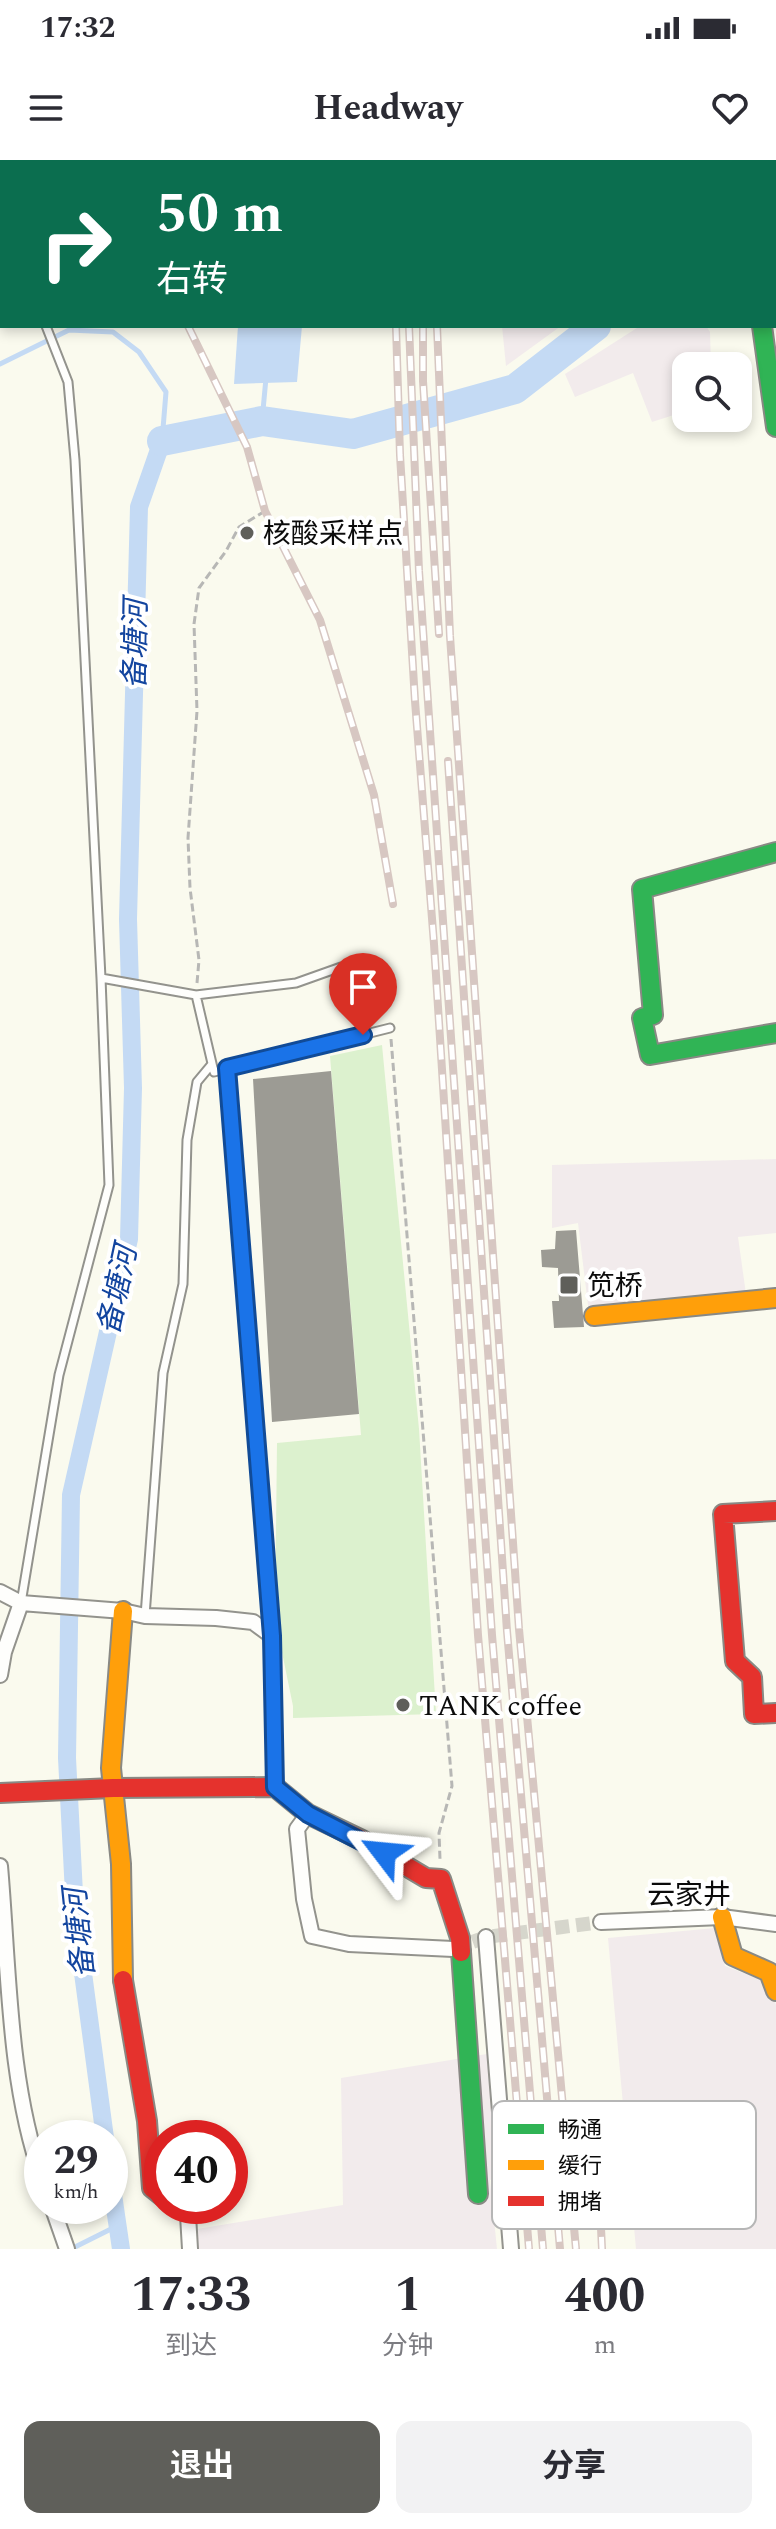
<!DOCTYPE html>
<html lang="zh">
<head>
<meta charset="utf-8">
<style>
  :root { --surface:#fff; --page:#f2f2f3; --text:#2b2b33; --muted:#7c7c81; --accent:#5f5f5a }
  body { margin:0; font-family:Spectral,"Noto Sans SC",serif; background:var(--page); color:var(--text); height:100vh; display:flex; flex-direction:column; font-size:30px; white-space:nowrap }
  * { box-sizing:border-box; margin:0 }
  p { font-size:26px; color:var(--muted) }
  .icon { flex:none; width:44px; height:44px; fill:none; stroke:currentColor; stroke-width:2; stroke-linecap:round; stroke-linejoin:round }
  .map { position:relative; height:2089px; overflow:hidden }
  .drawer { display:flex; flex-direction:column; background:var(--surface); flex:1 }
  .drawer>* { flex:none }
  .guide { position:absolute; left:0px; top:0px; width:776px; height:168px; box-shadow:0 4px 12px #0003; background:#0b6e4f; color:#fff; overflow:hidden }
  .tools { position:absolute; left:672px; top:192px; display:grid; gap:16px }
  .tools a { display:grid; place-items:center; width:80px; height:80px; border-radius:16px; background:var(--surface); box-shadow:0 4px 12px #0003; font-size:40px }
  .speed { position:absolute; left:24px; top:1960px; display:flex; gap:16px; font-size:40px; font-weight:700; text-align:center }
  .speed>* { display:grid; place-content:center; width:104px; height:104px; border-radius:50%; background:var(--surface); box-shadow:0 4px 12px #0003; line-height:1 }
  .speed small { font-size:20px; font-weight:400 }
  .speed .limit { border:12px solid #d22; background:#fff; color:#111 }
  .pin { position:absolute; display:grid; place-items:center; width:68px; height:68px; color:#fff; margin:-82px -34px; border-radius:50% 50% 50% 0; rotate:-45deg; box-shadow:0 0 8px #0007 }
  .pin .icon { rotate:45deg }
  .me { position:absolute; width:88px; margin:-44px; rotate:299deg; stroke-linejoin:round; filter:drop-shadow(0 0 6px #0008) }
  .turn { display:flex; align-items:center; gap:28px; height:168px; padding:0 24px; font-size:36px }
  .turn .icon { width:104px; height:104px; stroke-width:2.5 }
  .turn b { display:block; font-size:56px; line-height:68px }
  .eta { display:flex; justify-content:space-evenly; align-items:center; height:136px; text-align:center }
  .eta b { font-size:48px; font-weight:700; line-height:56px }
  .action { display:flex; gap:16px; margin-top:auto; padding:16px 24px }
  .action a { flex:1; height:92px; border-radius:16px; background:var(--accent); color:#fff; font-size:32px; font-weight:700; line-height:92px; text-align:center }
  .action a+a { background:var(--page); color:var(--text) }
  .status { display:flex; justify-content:space-between; align-items:center; height:56px; padding:0 40px; background:var(--surface); direction:ltr }
  .status svg { height:22px; fill:currentColor }
  header { display:flex; justify-content:space-between; align-items:center; height:104px; padding:0 24px; background:var(--surface); font-size:36px; font-weight:700 }
  .map>svg:first-child { display:block }
  .industrial { fill:#f2ebec }
  .green { fill:#dcf1ce }
  .water { fill:#c4daf4 }
  .lines { fill:none; stroke-linecap:round; stroke-linejoin:round }
  .stream { stroke:#c4daf4; stroke-width:5 }
  .canal { stroke:#c4daf4; stroke-width:18 }
  .river { stroke:#c4daf4; stroke-width:30 }
  .building { fill:#9c9b94 }
  .street-tunnel { stroke:#d6d6cc; stroke-width:14; stroke-dasharray:14 7; stroke-linecap:butt }
  .lane-casing { stroke:#93938d; stroke-width:11 }
  .street-casing { stroke:#93938d; stroke-width:18 }
  .fast-casing { stroke:#898984; stroke-width:22 }
  .slow-casing { stroke:#898984; stroke-width:22 }
  .jam-casing { stroke:#898984; stroke-width:22 }
  .path { stroke:#b7b7b5; stroke-width:3; stroke-dasharray:8 4; stroke-linecap:butt }
  .lane { stroke:#fefefc; stroke-width:7 }
  .street { stroke:#fefefc; stroke-width:14 }
  .fast { stroke:#30b455; stroke-width:18 }
  .slow { stroke:#ff9f0a; stroke-width:18 }
  .jam { stroke:#e5322d; stroke-width:18 }
  .rail-casing { stroke:#d7c7c2; stroke-width:8 }
  .rail { stroke:#fff; stroke-width:5; stroke-dasharray:15; stroke-linecap:butt }
  .route-casing { stroke:#114b97; stroke-width:20 }
  .route { stroke:#1a73e8; stroke-width:14 }
  .poi-dot { fill:#5f5f5a; stroke:#fff; stroke-width:3 }
  .labels { text-anchor:middle; stroke-width:8; stroke-linejoin:round; paint-order:stroke }
  .poi-label { font-size:28px; fill:#0b0b0b; stroke:#fff; text-anchor:start }
  .street-label { font-size:28px; fill:#0b0b0b; stroke:#fff }
  .water-label { font-size:30px; font-style:italic; fill:#13459f; stroke:#fff }
  .key { fill:#fff; stroke:#b6b6b6; stroke-width:2 }
  .key-label { font-size:22px; fill:#0b0b0b }
</style>
</head>
<body>
<div class="status"><b>17:32</b><svg viewBox="0 0 49 12"><path d="M0 12V9h3v3zM5 12V6h3v6zM10 12V3h3v9zM15 12V0h3v12zM26 1h20v11H26zM47 4h2v5h-2z"/></svg></div>
<header><svg class="icon" aria-label="menu" viewBox="0 0 24 24"><path d="M4 6h16M4 12h16M4 18h16"/></svg>Headway<svg class="icon" aria-label="heart" viewBox="0 0 24 24"><path d="M12 20l-8-8c-3-5 5-10 8-4 3-6 11-1 8 4z"/></svg></header>
<div class="map">
<svg width="776" height="2089" viewBox="0 0 776 2089">
  <rect width="100%" height="100%" fill="#fafaee"/>
  <!-- industrial -->
  <path class="industrial" d="M502,166H561L506,206Z
    M640,166H706L710,172L711,206H686V251L652,262L633,213L575,237L565,214Z
    M776,999V1073L738,1077L746,1134L589,1153L578,1063L552,1068V1005Z
    M715,1768L725,1806L770,1823L776,1845V2089H636L608,1778Z
    M493,1893L504,2017L490,2020L497,2089H196L197,2069L343,2045L341,1918Z"/>
  <!-- green -->
  <path class="green" d="M382,885L419,1269L436,1554L293,1558V1546L275,1458L277,1283L361,1275L330,896Z"/>
  <!-- water -->
  <path class="water" d="M238,166H302L297,222L234,224Z"/>
  <g class="lines">
    <!-- stream -->
    <path class="stream" d="M0,204L69,170L113,172L139,192L166,232L162,281
      M262,261L266,218
      M71,2089L117,2066"/>
    <!-- canal -->
    <path class="canal" d="M105,1978L75,1753L67,1598L71,1335L129,1079L133,928L128,759L139,347L162,281
      M110,2014L121,2089"/>
    <!-- river -->
    <path class="river" d="M774,22L776,19
      M162,281L262,261L353,274L515,229L596,166"/>
  </g>
  <!-- building -->
  <path class="building" d="M331,911L359,1254L272,1262L253,919Z
    M576,1070L584,1167L554,1168L552,1141H559L558,1108L542,1107L541,1090L555,1089L556,1071Z"/>
  <g class="lines">
    <!-- street-tunnel -->
    <path class="street-tunnel" d="M453,1789L486,1777L601,1762"/>
    <!-- lane casing -->
    <g class="lane-casing">
      <path id="lane" d="M101,818L196,835L296,823L341,807
        M196,835L214,912L390,868
        M227,908L271,1473
        M21,1443L59,1215L109,1025L101,818L75,300L68,222L46,166
        M145,1456L163,1213L183,1124L187,980L197,922L212,904"/>
    </g>
    <!-- street casing -->
    <g class="street-casing">
      <path id="street" d="M0,1432L21,1443L123,1451L145,1456L216,1458L253,1462L272,1476L275,1627
        M0,1515L4,1492L21,1443
        M308,1654L297,1669L304,1739L312,1776L349,1784L453,1789
        M0,1706C9,1808 8,1922 42,2018
        M601,1762L722,1757L776,1764
        M486,1777L511,2089
        M52,2046L67,2089
        M176,2046L188,2055L190,2089"/>
    </g>
    <!-- fast casing -->
    <g class="fast-casing">
      <path id="fast" d="M748,0V2
        M762,166L776,267
        M776,692L642,729L653,855L642,858L650,895L776,873
        M461,1792L478,2034"/>
    </g>
    <!-- slow casing -->
    <g class="slow-casing">
      <path id="slow" d="M594,1156L776,1138
        M722,1757L733,1796L769,1812L776,1831
        M123,1820L121,1704L111,1608L123,1451"/>
    </g>
    <!-- jam casing -->
    <g class="jam-casing">
      <path id="jam" d="M776,1351L723,1354L735,1501L752,1517L754,1554L776,1553
        M0,1633L113,1628L275,1627L308,1654L362,1680L426,1718L441,1719L460,1778L461,1792
        M123,1820L147,1961L152,2028L162,2036"/>
    </g>
    <!-- path -->
    <path class="path" d="M197,823L199,800L190,728L188,678L197,551L194,464L199,428L226,391L239,367L265,351
      M391,879L452,1626L439,1673L440,1699"/>
    <!-- lane -->
    <use href="#lane" class="lane"/>
    <!-- street -->
    <use href="#street" class="street"/>
    <!-- fast -->
    <use href="#fast" class="fast"/>
    <!-- slow -->
    <use href="#slow" class="slow"/>
    <!-- jam -->
    <use href="#jam" class="jam"/>
    <!-- rail casing -->
    <g class="rail-casing">
      <path id="rail" d="M110,0L111,2
        M400,2V0
        M414,2V0
        M426,2V0
        M439,2L440,0
        M188,166L247,287L265,351L320,460L374,635L393,744
        M396,166L400,295L415,541L434,784L478,1475L529,2089
        M409,166L419,411L492,1475L543,2089
        M423,166V221L439,474
        M437,166L450,476L519,1469L576,2089
        M448,601L507,1471L560,2089
        M600,2047L602,2089"/>
    </g>
    <!-- rail -->
    <use href="#rail" class="rail"/>
  </g>
  <g class="lines">
    <!-- route casing -->
    <g class="route-casing">
      <path id="route" d="M363,875L227,908L272,1476L275,1627L308,1654L384,1693"/>
    </g>
    <!-- route -->
    <use href="#route" class="route"/>
  </g>
  <!-- markers -->
  <g class="poi-dot">
    <circle cx="247" cy="373" r="8"/>
    <rect x="559" y="1115" width="20" height="20" rx="4"/>
    <circle cx="403" cy="1545" r="8"/>
  </g>
  <g class="labels">
    <!-- poi labels -->
    <g class="poi-label">
      <text x="263" y="383">核酸采样点</text>
      <text x="587" y="1135">笕桥</text>
      <text x="419" y="1555">TANK coffee</text>
    </g>
    <!-- street labels -->
    <g class="street-label">
      <text x="689" y="1744">云家井</text>
    </g>
    <!-- water labels -->
    <g class="water-label">
      <text transform="translate(135 484) rotate(-89)" y="10">备塘河</text>
      <text transform="translate(117 1130) rotate(-78)" y="10">备塘河</text>
      <text transform="translate(79 1773) rotate(-96)" y="10">备塘河</text>
    </g>
  </g>
  <!-- legend -->
  <rect x="492" y="1941" width="264" height="128" rx="12" class="key"/>
  <rect x="508" y="1964" width="36" height="10" fill="#30b455"/>
  <rect x="508" y="2000" width="36" height="10" fill="#ff9f0a"/>
  <rect x="508" y="2036" width="36" height="10" fill="#e5322d"/>
  <g class="key-label">
    <text x="558" y="1977">畅通</text>
    <text x="558" y="2013">缓行</text>
    <text x="558" y="2049">拥堵</text>
  </g>
</svg>
<div class="tools">
<a><svg class="icon" aria-label="search" viewBox="0 0 24 24"><circle cx="10" cy="10" r="6"/><path d="M15 15l6 6"/></svg></a>
</div>
<div class="speed"><div>29<small>km/h</small></div><div class="limit">40</div></div>
<div class="pin" style="left:363px;top:875px;background:#d93025"><svg class="icon" aria-label="arrive" viewBox="0 0 24 24"><path d="M6 21V4h12l-3 4 3 4H6"/></svg></div>
<svg class="me" style="left:384px;top:1693px" viewBox="-20 -20 40 40"><path d="M0-17L14 15 0 8-14 15z" fill="#1a73e8" stroke="#fff" stroke-width="4"/></svg>
<div class="guide">
<div class="turn"><svg class="icon" aria-label="right" viewBox="0 0 24 24"><path d="M7 20v-9h11M14 6l5 5-5 5"/></svg><div><b>50 m</b>右转</div></div>
</div>
</div>
<section class="drawer">
<div class="eta">
<div><b>17:33</b><p>到达</p></div>
<div><b>1</b><p>分钟</p></div>
<div><b>400</b><p>m</p></div>
</div>
<div class="action"><a>退出</a><a>分享</a></div>
</section>
</body>
</html>
